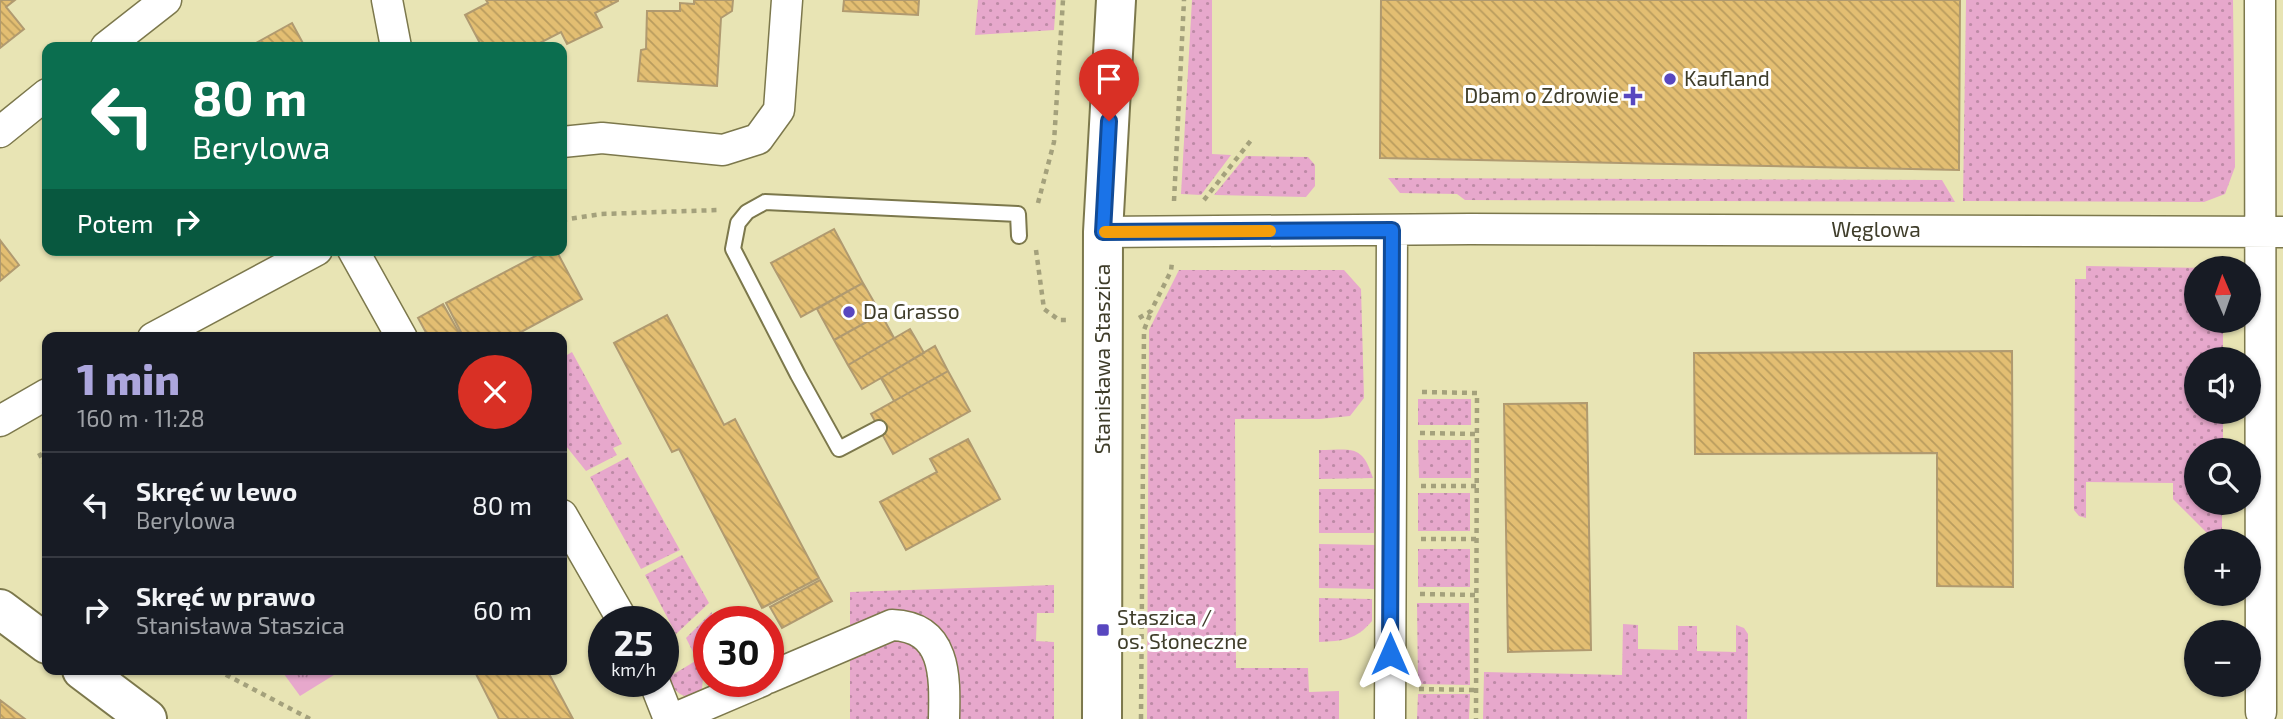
<!DOCTYPE html>
<html lang="pl">
<head>
<meta charset="utf-8">
<style>
  :root { --surface:#171b24; --page:#242831; --text:#f1f3f6; --muted:#9ea1a6; --line:#363941; --accent:#aca6dd }
  body { margin:0; font-family:"Exo 2",sans-serif; background:var(--page); color:var(--text); height:100vh; display:flex; flex-direction:column; font-size:26px; white-space:nowrap }
  * { box-sizing:border-box; margin:0 }
  p { font-size:23px; color:var(--muted) }
  .icon { flex:none; width:38px; height:38px; fill:none; stroke:currentColor; stroke-width:2; stroke-linecap:round; stroke-linejoin:round }
  .map { position:relative; flex:1; overflow:hidden }
  .sheet { position:absolute; left:42px; top:332px; width:525px; height:343px; display:flex; flex-direction:column; background:var(--surface); border-radius:14px; box-shadow:0 2px 5px #0004 }
  .sheet>* { flex:none }
  .banner { position:absolute; left:42px; top:42px; width:525px; height:214px; border-radius:14px; box-shadow:0 2px 5px #0004; background:#0b6e4f; color:#fff; overflow:hidden }
  .needle { width:46px; rotate:358deg }
  .buttons { position:absolute; left:2184px; top:256px; display:grid; gap:14px }
  .buttons a { display:grid; place-items:center; width:77px; height:77px; border-radius:50%; background:var(--surface); box-shadow:0 2px 5px #0004; font-size:35px }
  .speed { position:absolute; left:588px; top:606px; display:flex; gap:14px; font-size:35px; font-weight:700; text-align:center }
  .speed>* { display:grid; place-content:center; width:91px; height:91px; border-radius:50%; background:var(--surface); box-shadow:0 2px 5px #0004; line-height:1 }
  .speed small { font-size:18px; font-weight:400 }
  .speed .limit { border:10px solid #d22; background:#fff; color:#111 }
  .pin { position:absolute; display:grid; place-items:center; width:60px; height:60px; color:#fff; margin:-72px -30px; border-radius:50% 50% 50% 0; rotate:-45deg; box-shadow:0 0 7px #0007 }
  .pin .icon { rotate:45deg }
  .me { position:absolute; width:77px; margin:-38px; rotate:0deg; stroke-linejoin:round; filter:drop-shadow(0 0 5px #0008) }
  .turn { display:flex; align-items:center; gap:24px; height:147px; padding:0 35px; font-size:32px }
  .turn .icon { width:91px; height:91px; stroke-width:2.5 }
  .turn b { display:block; font-size:49px; line-height:60px }
  .then { display:flex; align-items:center; height:66px; padding:0 35px; background:#0003; gap:14px; font-size:26px }
  .round { display:grid; place-items:center; flex:none; width:74px; height:74px; border-radius:37px; background:var(--page) }
  .headline { display:flex; align-items:center; justify-content:space-between; height:119px; padding:0 35px }
  h1 { font-size:42px; font-weight:800; line-height:52px; color:var(--accent) }
  ul { padding:0; list-style:none }
  li { display:flex; align-items:center; gap:21px; height:105px; padding:0 35px; border-top:2px solid var(--line) }
  li div { flex:1 }
  li b { display:block; font-size:26px }
  li em { font-style:normal }
  .map>svg:first-child { display:block }
  .grass { fill:url(#grass-dots) }
  .park { fill:url(#park-tufts) }
  .building { fill:url(#building-back-hatch); stroke:#b09a70; stroke-width:2 }
  .lines { fill:none; stroke-linecap:round; stroke-linejoin:round }
  .lane-casing { stroke:#7c784c; stroke-width:18 }
  .street-casing { stroke:#7c784c; stroke-width:33 }
  .secondary-casing { stroke:#7c784c; stroke-width:42 }
  .path { stroke:#a4a17c; stroke-width:4.5; stroke-dasharray:5 5; stroke-linecap:butt }
  .lane { stroke:#fff; stroke-width:14 }
  .street { stroke:#fff; stroke-width:30 }
  .secondary { stroke:#fff; stroke-width:38 }
  .route-casing { stroke:#114b97; stroke-width:18 }
  .route { stroke:#1a73e8; stroke-width:12 }
  .slow { stroke:#f59e0b; stroke-width:12 }
  .poi-dot { fill:#5847bf; stroke:#fff; stroke-width:2.5 }
  .labels { text-anchor:middle; stroke-width:6; stroke-linejoin:round; paint-order:stroke }
  .poi-label { font-size:21px; fill:#3f3d2a; stroke:#fff; text-anchor:start }
  .street-label { font-size:21px; fill:#3f3d2a; stroke:#fff }
</style>
</head>
<body>
<div class="map">
<svg width="2283" height="719" viewBox="0 0 2283 719">
  <defs>
    <pattern id="grass-dots" width="8" height="8" patternUnits="userSpaceOnUse" patternTransform="scale(1.75)"><rect width="8" height="8" fill="#e7a8cc"/><path d="M2 2h.1M6 6h.1" fill="none" stroke="#bd8aa6" stroke-width="1.8" stroke-linecap="round"/></pattern>
    <pattern id="park-tufts" width="24" height="20" patternUnits="userSpaceOnUse" patternTransform="scale(1.75)"><rect width="24" height="20" fill="#e7a8cc"/><path d="M3 7l-1-3M5 7V3M7 7l1-3M15 17l-1-3M17 17v-4M19 17l1-3" fill="none" stroke="#bd8aa6"/></pattern>
    <pattern id="building-back-hatch" width="6" height="6" patternUnits="userSpaceOnUse" patternTransform="scale(1.75)"><rect width="6" height="6" fill="#e3be72"/><path d="M-1 5l2 2M0 0l6 6M5-1l2 2" fill="none" stroke="#b99c5e"/></pattern>
  </defs>
  <rect width="100%" height="100%" fill="#e8e4b4"/>
  <!-- grass -->
  <path class="grass" d="M978,0H1056L1054,30L975,35Z
    M1192,0H1212V154L1231,155L1201,195L1181,194Z
    M1966,0H2233L2235,167L2225,194L2204,202L1963,201Z
    M1246,156L1308,157L1315,165V186L1306,197L1214,195Z
    M1388,178L1942,180L1955,202L1465,200L1457,194L1400,193Z
    M2086,266L2208,268H2196V320H2223V359H2196V411H2223V450H2196V502H2222V541H2215L2173,499V483L2086,482V518L2079,516L2074,510L2075,279H2086Z
    M1179,270H1344L1361,289L1364,398L1350,416L1320,419H1235L1236,668H1308L1309,692L1339,691V719H1147L1149,330Z
    M572,352L622,444L613,448L617,455L586,471L562,441V358Z
    M1418,399H1471V425H1418Z
    M1418,440H1471V478H1419Z
    M1319,450C1351,450 1362,443 1373,478L1319,479Z
    M628,457L680,550L641,569L590,477Z
    M1319,489H1375L1374,533H1319Z
    M1418,493H1470V531H1418Z
    M1319,544L1375,545V589L1319,588Z
    M1418,549H1470V587H1418Z
    M682,555L709,603L676,634L645,575Z
    M1054,585V613H1037L1036,641L1054,642V719H850V592Z
    M1319,598L1372,599V621C1356,640 1343,641 1319,642Z
    M1417,603H1469L1470,685L1418,684Z
    M712,612L711,621H709L701,698C683,698 674,694 669,677L697,660L686,638Z
    M1623,624L1638,625V649L1678,650V626H1697V651L1736,652V625L1744,628L1748,634L1747,719H1483L1484,672L1622,675Z
    M1418,694H1470L1469,719H1417Z"/>
  <!-- park -->
  <path class="park" d="M281,670H342L300,696Z"/>
  <!-- building -->
  <path class="building" d="M0,0H15L6,7L24,29L0,48Z
    M486,0H618V1L595,13L602,27L567,44L561,32L532,47H482L465,15L488,3Z
    M694,0H733L732,11L721,18L717,86L638,81L641,50L646,49L647,11H680V3L694,4Z
    M844,0H919L918,15L843,11Z
    M1381,0H1960L1959,170L1380,158Z
    M292,23L305,47H249Z
    M834,229L863,283L801,317L771,263Z
    M0,240L19,265L0,281Z
    M547,250H556L582,299L510,338H464L446,303Z
    M863,283L881,314L834,340L817,309Z
    M443,304L462,338H429L418,318Z
    M881,314L894,338L848,365L834,340Z
    M667,315L724,425L735,419L819,578L762,608L679,449L672,452L614,343Z
    M910,329L924,353L862,389L848,365Z
    M935,346L948,371L894,401L881,378Z
    M2012,351L2013,587L1937,586V453L1695,454L1694,353Z
    M948,371L970,411L893,454L871,414Z
    M1587,403L1591,650L1508,652L1504,404Z
    M968,439L1000,499L906,550L880,502L937,472L930,459Z
    M820,580L832,601L782,628L770,607Z
    M474,670H547L573,719H499Z
    M0,700L25,719H0Z"/>
  <g class="lines">
    <!-- lane casing -->
    <g class="lane-casing">
      <path id="lane" d="M879,428L839,449L798,375L733,249L738,223L747,212L765,202L1018,214L1019,236"/>
    </g>
    <!-- street casing -->
    <g class="street-casing">
      <path id="street" d="M387,0L396,47
        M2260,0L2261,712
        M106,47L166,0
        M0,132L47,94
        M562,142L602,138L723,150L758,139L779,110L787,0
        M1103,232L1470,229L2283,232
        M353,250L402,338
        M153,338L317,250
        M0,421L47,394
        M562,515L623,621
        M768,678L892,625C947,627 945,677 944,719
        M654,681L669,719
        M673,719L762,681
        M1390,719L1392,230"/>
    </g>
    <!-- secondary casing -->
    <g class="secondary-casing">
      <path id="secondary" d="M0,609L47,644
        M82,670L147,719
        M1102,719L1103,232L1116,0"/>
    </g>
    <!-- path -->
    <path class="path" d="M1204,200L1252,139
      M1174,201L1184,0
      M1038,203L1054,142L1063,0
      M562,220L601,214L718,210
      M1036,250L1044,309L1059,320H1067
      M1139,318L1151,311L1171,271L1172,262
      M254,337V338
      M1422,392L1477,393L1476,719
      M1420,433L1476,434
      M39,453L47,468
      M1421,486H1476
      M1421,539H1477
      M1420,594L1476,595
      M217,670L310,719
      M1419,689L1476,690
      M1141,719L1144,330L1151,312"/>
    <!-- lane -->
    <use href="#lane" class="lane"/>
    <!-- street -->
    <use href="#street" class="street"/>
    <!-- secondary -->
    <use href="#secondary" class="secondary"/>
  </g>
  <g class="lines">
    <!-- route casing -->
    <g class="route-casing">
      <path id="route" d="M1109,121L1103,232L1392,230L1390,654"/>
    </g>
    <!-- route -->
    <use href="#route" class="route"/>
    <!-- slow -->
    <path class="slow" d="M1105,232L1270,231"/>
  </g>
  <!-- markers -->
  <g class="poi-dot">
    <circle cx="1670" cy="79" r="7"/>
    <path d="M1629.5 85.5h7v7h7v7h-7v7h-7v-7h-7v-7h7z"/>
    <circle cx="849" cy="312" r="7"/>
    <rect x="1096" y="623" width="14" height="14" rx="3.5"/>
  </g>
  <g class="labels">
    <!-- poi labels -->
    <g class="poi-label">
      <text x="1684" y="86">Kaufland</text>
      <text x="1619" y="103" text-anchor="end">Dbam o Zdrowie</text>
      <text x="863" y="319">Da Grasso</text>
      <text x="1117" y="625">Staszica /<tspan x="1117" dy="24">os. Słoneczne</tspan></text>
    </g>
    <!-- street labels -->
    <g class="street-label">
      <text x="1876" y="237">Węglowa</text>
      <text transform="translate(1103 359) rotate(-90)" y="7">Stanisława Staszica</text>
    </g>
  </g>
</svg>
<div class="buttons">
<a><svg class="needle" viewBox="-14 -14 28 28"><path d="M0-13l5 13h-10z" fill="#e53935"/><path d="M0 13l5-13h-10z" fill="#9ea1a6"/></svg></a>
<a><svg class="icon" aria-label="sound" viewBox="0 0 24 24"><path d="M4 9h4l5-4v14l-5-4H4zM17 9q2 3 0 6"/></svg></a>
<a><svg class="icon" aria-label="search" viewBox="0 0 24 24"><circle cx="10" cy="10" r="6"/><path d="M15 15l6 6"/></svg></a>
<a>+</a>
<a>−</a>
</div>
<div class="speed"><div>25<small>km/h</small></div><div class="limit">30</div></div>
<div class="pin" style="left:1109px;top:121px;background:#d93025"><svg class="icon" aria-label="arrive" viewBox="0 0 24 24"><path d="M6 21V4h12l-3 4 3 4H6"/></svg></div>
<svg class="me" style="left:1390px;top:654px" viewBox="-20 -20 40 40"><path d="M0-17L14 15 0 8-14 15z" fill="#1a73e8" stroke="#fff" stroke-width="4"/></svg>
<div class="banner">
<div class="turn"><svg class="icon" aria-label="left" viewBox="0 0 24 24"><path d="M17 20v-9H6M10 6l-5 5 5 5"/></svg><div><b>80 m</b>Berylowa</div></div>
<div class="then">Potem<svg class="icon" aria-label="right" viewBox="0 0 24 24"><path d="M7 20v-9h11M14 6l5 5-5 5"/></svg></div>
</div>
<section class="sheet">
<div class="headline"><div><h1>1 min</h1><p>160 m · 11:28</p></div><a class="round" style="background:#d93025;color:#fff"><svg class="icon" aria-label="close" viewBox="0 0 24 24"><path d="M6 6l12 12M18 6L6 18"/></svg></a></div>
<ul>
<li><svg class="icon" aria-label="left" viewBox="0 0 24 24"><path d="M17 20v-9H6M10 6l-5 5 5 5"/></svg><div><b>Skręć w lewo</b><p>Berylowa</p></div><em>80 m</em></li>
<li><svg class="icon" aria-label="right" viewBox="0 0 24 24"><path d="M7 20v-9h11M14 6l5 5-5 5"/></svg><div><b>Skręć w prawo</b><p>Stanisława Staszica</p></div><em>60 m</em></li>
</ul>
</section>
</div>
</body>
</html>
